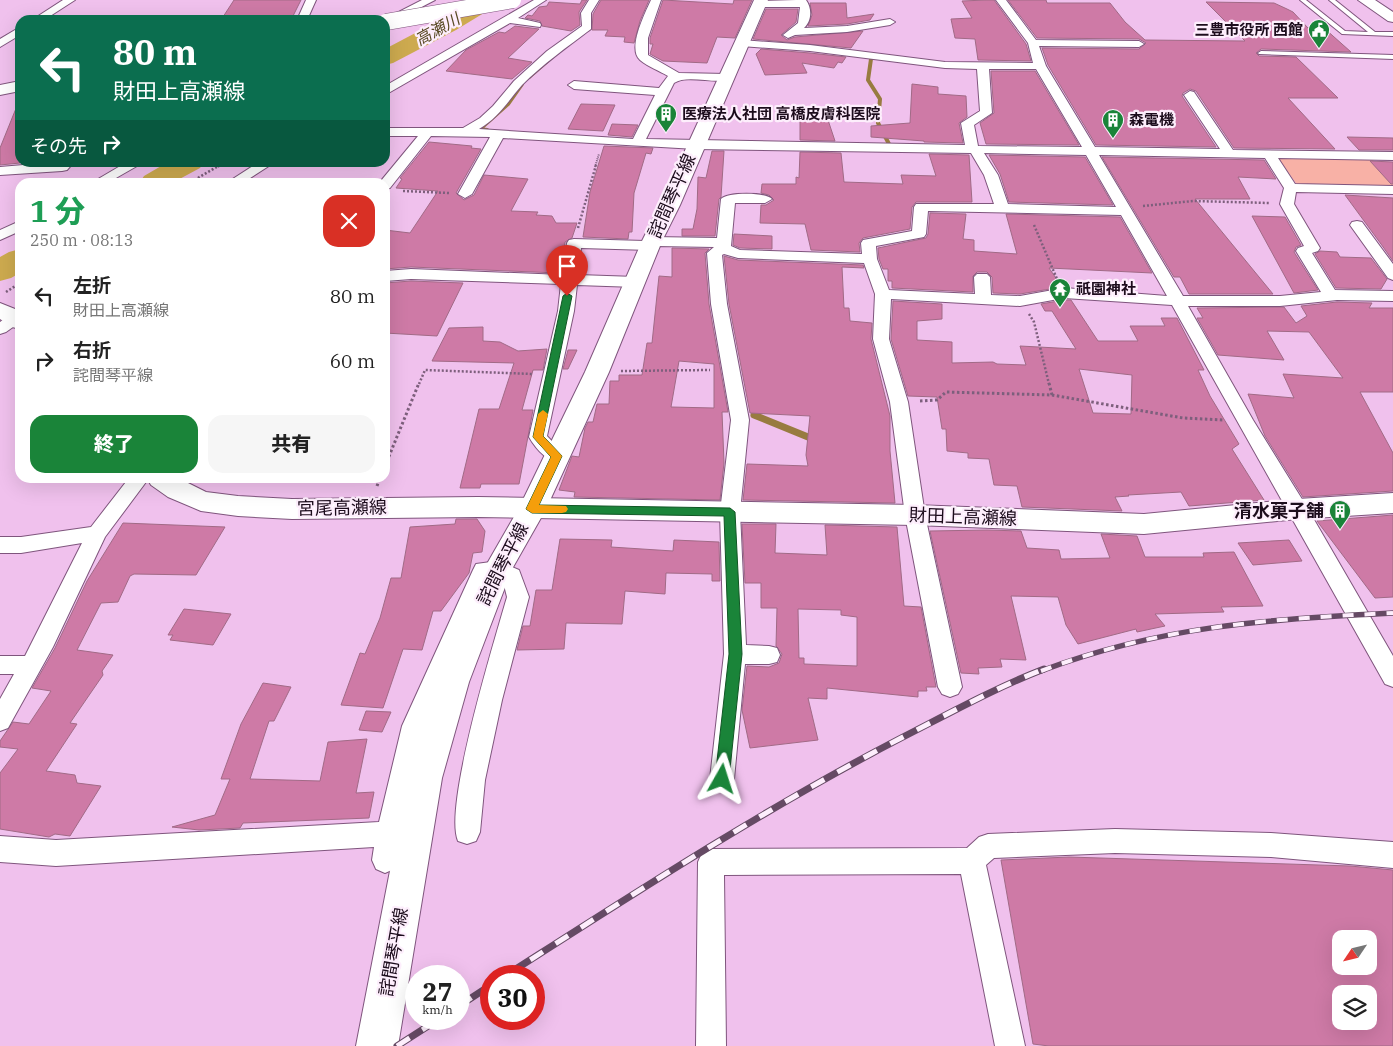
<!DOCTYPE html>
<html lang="ja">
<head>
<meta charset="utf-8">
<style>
  :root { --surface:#fff; --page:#f6f6f6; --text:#222; --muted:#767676; --accent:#1a8439 }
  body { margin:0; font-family:"IBM Plex Serif","Noto Sans JP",serif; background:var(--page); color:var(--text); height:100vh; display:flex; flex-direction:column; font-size:19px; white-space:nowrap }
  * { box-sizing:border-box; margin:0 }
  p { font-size:16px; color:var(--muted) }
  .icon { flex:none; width:28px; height:28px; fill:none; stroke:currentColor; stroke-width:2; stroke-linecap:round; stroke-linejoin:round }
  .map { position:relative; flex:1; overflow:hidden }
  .side { position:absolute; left:15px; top:178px; width:375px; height:305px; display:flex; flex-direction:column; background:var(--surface); border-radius:15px; box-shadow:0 5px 20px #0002 }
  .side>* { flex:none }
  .hud { position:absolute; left:15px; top:15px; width:375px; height:152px; border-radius:15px; box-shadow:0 5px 20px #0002; background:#0b6e4f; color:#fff; overflow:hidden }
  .needle { width:32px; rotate:235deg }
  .controls { position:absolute; left:1332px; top:930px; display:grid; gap:10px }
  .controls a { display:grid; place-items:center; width:45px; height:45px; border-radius:10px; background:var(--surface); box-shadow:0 5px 20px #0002; font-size:25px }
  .speed { position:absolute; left:405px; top:965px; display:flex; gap:10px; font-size:25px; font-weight:700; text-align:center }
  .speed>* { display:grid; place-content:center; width:65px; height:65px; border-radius:50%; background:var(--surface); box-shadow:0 5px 20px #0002; line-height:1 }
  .speed small { font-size:12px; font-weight:400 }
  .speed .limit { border:8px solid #d22; background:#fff; color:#111 }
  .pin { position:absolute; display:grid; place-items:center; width:42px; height:42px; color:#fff; margin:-51px -21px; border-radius:50% 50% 50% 0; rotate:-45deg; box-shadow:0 0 5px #0007 }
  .pin .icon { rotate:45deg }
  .me { position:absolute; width:55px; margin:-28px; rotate:6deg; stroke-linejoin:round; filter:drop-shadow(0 0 4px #0008) }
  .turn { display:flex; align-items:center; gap:18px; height:105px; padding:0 15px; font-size:22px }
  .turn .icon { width:65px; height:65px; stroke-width:2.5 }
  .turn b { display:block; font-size:35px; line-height:42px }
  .then { display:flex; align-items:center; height:48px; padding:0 15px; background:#0003; gap:10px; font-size:19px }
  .round { display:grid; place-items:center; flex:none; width:52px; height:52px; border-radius:15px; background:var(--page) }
  .headline { display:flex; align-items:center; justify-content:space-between; height:85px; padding:0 15px }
  h1 { font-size:30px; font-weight:800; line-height:38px; color:#1e9e55 }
  .primary-button { display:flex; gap:10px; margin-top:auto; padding:10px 15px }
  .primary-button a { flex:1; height:58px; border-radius:15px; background:var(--accent); color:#fff; font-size:20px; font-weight:800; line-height:58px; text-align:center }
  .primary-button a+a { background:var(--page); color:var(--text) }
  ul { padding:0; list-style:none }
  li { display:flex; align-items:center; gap:15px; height:65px; padding:0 15px }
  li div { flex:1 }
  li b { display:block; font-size:19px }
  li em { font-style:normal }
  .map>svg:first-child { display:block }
  .green { fill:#f8b1a6 }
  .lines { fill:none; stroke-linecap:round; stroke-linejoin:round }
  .stream-far1 { stroke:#987b40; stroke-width:4 }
  .stream { stroke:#987b40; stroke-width:7 }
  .river { fill:#cdaa4f; fill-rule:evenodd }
  .building { fill:#ce7aa6; stroke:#a16a86; fill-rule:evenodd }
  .service-casing { stroke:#7f557d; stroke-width:2 }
  .minor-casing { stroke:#7f557d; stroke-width:2 }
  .secondary-casing { stroke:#7f557d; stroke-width:2 }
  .primary-casing { stroke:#7f557d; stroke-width:2 }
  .trunk-casing { stroke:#7f557d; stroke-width:2 }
  .path-far2 { stroke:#7d5f7c; stroke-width:2; stroke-dasharray:1 1; stroke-linecap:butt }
  .path-far1 { stroke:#7d5f7c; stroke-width:2.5; stroke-dasharray:2 2; stroke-linecap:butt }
  .path { stroke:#7d5f7c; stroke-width:3; stroke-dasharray:2.5 2.5; stroke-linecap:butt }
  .service { fill:#fff; fill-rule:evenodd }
  .minor { fill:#fff; fill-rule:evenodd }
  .secondary { fill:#fff; fill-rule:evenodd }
  .primary { fill:#fff; fill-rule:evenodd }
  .trunk { fill:#fff; fill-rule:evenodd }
  .rail-far1-casing { stroke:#654a64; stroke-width:5.5 }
  .rail-casing { stroke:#654a64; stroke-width:7 }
  .rail-far1 { stroke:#fdeefc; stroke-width:4; stroke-dasharray:11; stroke-linecap:butt }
  .rail { stroke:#fdeefc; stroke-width:5; stroke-dasharray:15; stroke-linecap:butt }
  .trunk-bridge-casing { stroke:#7f557d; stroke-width:17; stroke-linecap:butt }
  .trunk-bridge { stroke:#fff; stroke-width:16 }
  .route { fill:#1a8439; stroke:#115625 }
  .slow { fill:#f59e0b }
  .labels { text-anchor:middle; stroke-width:4.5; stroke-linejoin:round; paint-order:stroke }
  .far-poi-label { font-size:15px; font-weight:bold; fill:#1c0c1c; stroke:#fdeefc; text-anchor:start }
  .far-water-label { font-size:16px; font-style:italic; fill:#584923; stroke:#fdeefc }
  .street-label { font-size:18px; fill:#1c0c1c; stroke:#fdeefc }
  .poi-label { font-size:18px; font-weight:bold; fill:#1c0c1c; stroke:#fdeefc; text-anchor:end }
</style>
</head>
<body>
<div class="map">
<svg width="1393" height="1046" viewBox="0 0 1393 1046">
  <rect width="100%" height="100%" fill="#f0c1ed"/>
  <!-- green -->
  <path class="green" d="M1277,157L1372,159L1393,182V188L1298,186Z"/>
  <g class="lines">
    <!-- stream-far1 -->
    <path class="stream-far1" d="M871,59L868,80L880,99L878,123L889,144
      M529,77L553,56
      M487,130L480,129L508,104L522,84"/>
    <!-- stream -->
    <path class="stream" d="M754,415L808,437L816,438"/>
    <!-- river -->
    <path class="river" d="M474,0H500L497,5L456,30L393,63L385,65V49L440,20Z
      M168,162H204L200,168L174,182H140L144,176Z
      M20,249V273L11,278L0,281V257L9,252Z"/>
  </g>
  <!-- building -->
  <path class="building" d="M234,0H301L291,20H221Z
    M582,0H587L579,12L580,25L571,31L542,26L540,21L525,18L528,15L532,16L539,7L547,6L549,2L580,4Z
    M601,0H649L640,21L634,43L624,42L625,37L605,36L608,30H592L593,14Z
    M663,0L733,4L734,0H752L735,38L717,37L707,63L663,61L650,54L653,44H650V38Z
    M986,0H994L1026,44L1031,61L978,60L975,39L955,38L951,19L972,18L962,1Z
    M1008,0H1046L1047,3H1110L1125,22L1145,40L1245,41L1206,2L1274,3L1287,9L1293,12L1308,28H1324L1351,52L1261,49L1256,53L1259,56L1296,57L1338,98H1288L1335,149L1234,148L1196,91L1190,89L1183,93L1182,96L1216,147L1096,145L1048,65L1042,48L1139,49L1146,43L1139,39L1037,38Z
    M810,3H846L847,18L874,14L870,20L847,24L808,26L812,15Z
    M766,9H798L796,22L781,35L787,40L795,37L863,31L851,48L753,39Z
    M515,26L539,29L508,58L532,62L512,79L446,71L466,50L499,32L505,33Z
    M761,49L810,53L846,57L842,63L838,62L834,68L802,63L807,73L765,75L756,54Z
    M991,71H1035L1079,145L986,144L980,123L994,113Z
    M912,84L938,87V94L966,96L967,117L959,123L963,143L924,142V141L871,137V126L910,123Z
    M19,101L20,163L0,165V148Z
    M581,104L615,105L603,131L568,129Z
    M800,120H828L835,141L800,140Z
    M612,124L638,125L632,137L608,135Z
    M1347,137L1393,138V150H1359Z
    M429,142L472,146L471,148L481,149L456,193L464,200L474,195L484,175L528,179L511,211L538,212L536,215L552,216L556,223H577L572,238L565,242L563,260L558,273L411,267L385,269V230L410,233L438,191L396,188L402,179L400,178Z
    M604,146L653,148L651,154L646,153L634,193L632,232H629L628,239L583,237L590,192Z
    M712,151H724L721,197L719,199L715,236H682V229H693L697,209L698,177L706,178Z
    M800,152L841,153L844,182L903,184L901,175L936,176L929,154L969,155L972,202H916L912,207L910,229L863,238L859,243L860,252L811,250L805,224L760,223L761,205H766L774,200L769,195L761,193L762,184H796V177L799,178Z
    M989,155L1085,157L1113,205L1009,202L1000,174Z
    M1102,157L1264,160L1276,179L1238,177L1250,199H1195L1273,294H1189L1180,277H1174Z
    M1370,161L1393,162V184H1391Z
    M1345,195L1393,198V261L1381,244Z
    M930,213L966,214L963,239L974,240V251L1017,254L1006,214L1120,217L1152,273L1049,268L1062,287L1020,294L993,293L992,277L987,272H977L973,276V292L892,288V281H888V269H883L879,259L878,248L926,238L928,234Z
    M1252,216L1285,217L1301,245L1296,247L1294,252L1318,290L1294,293Z
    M734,234L772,236V249L740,248L733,245Z
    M672,248L709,249L705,253L709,304L728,412H722L724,463L720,500L574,497L575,492L559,490L572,456L579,457L585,428L588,422H593L597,404H609L610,381H619V375H642L647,343H652L659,276L672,277ZM679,361L714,364V408L671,407Z
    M1320,251L1337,252L1340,257L1371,258L1387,279L1381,289L1336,288L1315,254Z
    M724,256L738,260L863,265L864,268L842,267L844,308H849L850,321L872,323L871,339L890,416V451L895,503L743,500L747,464L808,466L806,455L810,416L750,413L729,304Z
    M411,281L463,283L437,336L385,333V283Z
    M1064,300H1071L1098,341H1138L1130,326H1165L1161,318H1177L1204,370H1198L1210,396L1239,444L1232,449L1264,500L1189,506L1181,492L1128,495L1129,496L1115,497L1122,511L1022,507L1017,486L994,485L989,459L968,458V453L947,451L946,429H942L937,397L908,396L891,339L893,301L942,304V319L917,321V340L952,342V363L993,362L997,364L1026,365L1020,346L1076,349L1052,311H1045L1041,304ZM1079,369L1132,375L1131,414L1093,413Z
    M1337,302L1372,303L1369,308H1393V392H1360L1393,453V491L1303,497L1265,436L1248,394L1294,398L1283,374L1343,378L1309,332L1267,331L1284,360L1218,355L1197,318H1203L1197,308L1284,307L1296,323L1307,316L1301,306Z
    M483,327V341L500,342L518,351L547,349L543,370H533L522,410H533L519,484H481L480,488H460L479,409H499L514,363L432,361L449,328Z
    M568,350H577L568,369H563Z
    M1393,515V597L1375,598L1317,521Z
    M456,519H477L485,531L482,552L473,553L469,573L441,611H433L422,650L403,649L383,708L341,705L360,653L365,654L380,618L391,578H401L410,527L455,524Z
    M123,523L225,527L196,575L134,574L130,576L118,602L101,603L77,650L113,655L102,671L103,675L70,723L77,724L46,771L75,775L77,783L101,786L70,836L55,834L49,837L0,829V773L18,749L0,747V741L13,722L29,724L51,691L32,688L55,648L87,581Z
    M742,524H776L775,553L827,555L825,525L897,527L904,606L921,607L936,687H926L927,691H918V697L827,688V699L808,698L818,740L750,748L742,710L747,666L769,667L779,663L782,654L776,646L777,608H761V583H745ZM798,609L841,610V615L857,617V666L804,664V658H799Z
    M987,530L1021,531L1027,548L1059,550L1061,559L1110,558L1101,534L1137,536L1145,557H1204L1203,553L1234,552L1263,606L1221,607L1224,612L1155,614L1165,626L1137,632L1136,629L1078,644L1066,625L1058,597L1011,596L1026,660L1000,659L1002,667L978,668L979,674L961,673L930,531Z
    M560,539L612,540L611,547L673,551L674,540L719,542L720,581H712V574L666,573L665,594L625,591L622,624L566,623L564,649L517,650L523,626H530L536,590H552Z
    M1289,540L1302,561L1253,565L1238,543Z
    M184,609L231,614L213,645L170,640L173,635H168Z
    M263,683L291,687L274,721H269L250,779L320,781L328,742L367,739L356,793L374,792L369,818L243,823L240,828L199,830L172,827L215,815L230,779H221L241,724Z
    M366,711L391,712L382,732L359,730Z
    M1069,857L1350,866L1393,870V1046H1049L1033,1044L1001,860ZM1341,939H1369V966H1341ZM1341,994H1369V1021H1341Z"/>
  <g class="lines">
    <!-- service casing -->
    <g class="service-casing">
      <path id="service" d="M1300,0H1306L1345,31L1368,32L1329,0H1335L1375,32H1393V36L1342,34Z
        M1261,51L1393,55V59L1259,54L1258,53Z"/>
    </g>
    <!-- minor casing -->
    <g class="minor-casing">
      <path id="minor" d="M63,0H75L44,20H32Z
        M306,0H316L307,20H297Z
        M422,0H435L385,26V20H383Z
        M534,0H546L518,18L540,23L541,25L540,27L510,23L385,95V86Z
        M589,0H599L591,13V29C567,47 543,64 522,85C508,101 498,118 479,129L633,139L655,95L574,89L568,85L574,81L659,88L668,76C660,71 648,67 640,60C627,49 645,13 651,0H661L648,38V55L679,73L726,74L732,77C722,87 689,73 674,83L646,139L965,145L961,123L980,111L977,69L945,68L810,51L741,46L736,43L741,40L810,45L945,62L1033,63L1028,43L996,0H1006L1036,40L1139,41L1144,44L1139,47L1039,46L1046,66L1095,147L1220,149L1184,95L1190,91L1194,92L1233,150L1393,152V160L1278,158L1295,184L1393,186V194L1296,192L1294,204L1320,248L1318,251L1312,253L1335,290L1393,291V301L1337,300L1280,306H1188L1253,420L1305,504L1393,656V687L1385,684L1172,305L1064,298L1020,306L891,299L889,339L908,402L925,515L962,687L958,694L950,697L942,694L938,687L905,515L890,402L873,339L875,294L864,263L738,258L724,254L722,255L727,304L749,420L740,512L746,645L769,646L777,648L780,655L777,662L769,664H745L734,779L731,787L722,790L713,787L710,779L724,654L720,512L731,420L711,304L707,253L714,247L657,246L655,249L650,250L581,248L578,275L636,277L641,279L644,282L641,285L636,287L577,285L574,311L547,436L566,456L564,461C549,465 536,449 529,437L558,311L561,284L411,279L385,281V271L411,269L563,275L567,243L569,240L574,239L645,241L647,238L652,237L717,238L721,199C727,192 766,192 772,199L765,203H735L731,246L740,250L862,254L861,243L863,240L912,231L914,207L916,204H994L984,175L971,153L696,149L503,138L472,194L465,198L458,194L490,137L431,136L390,188L385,189V182H380L418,136H385V128H463L480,118L493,106L514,81L547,51L582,26L581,13ZM989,69H1036L1082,147L978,146L974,125L992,113ZM984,153L1086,155L1116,207L1008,204L998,175ZM1099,155L1265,158L1284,188L1280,204L1304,246L1298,248L1296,251L1321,292L1280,296H1183ZM928,211L1121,215L1167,296L1064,288L1020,296L991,295L990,277L987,274H977L974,277L975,294L889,290L877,259L876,246L924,237L926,234Z
        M796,0H806C812,8 812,21 804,28L847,26L890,19L895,22L890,25L847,32L795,35L788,38L783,35L798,23L800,7H760L755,4L760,1Z
        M20,27V35L0,47V39Z
        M59,162H74L67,170L62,171L0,175V167Z
        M127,162H144L109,182H93Z
        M259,162H275L244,182H228Z
        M20,221V231L0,240V230Z
        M1357,221L1362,222L1393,264V280L1388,278L1350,225L1352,222Z
        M20,310V322L6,332L0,334V322L14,312Z
        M129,478H149L105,537L53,647L8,728L0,731V699L14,674H0V656H25L82,543L21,553H0V537H21L91,527Z
        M498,561L519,570L529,597L502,700L485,780L480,832L476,841L467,844L458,841C443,807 495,639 507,597L503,581L496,577H490L426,726L402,834L398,860L394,869L385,873L376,869L372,860L374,847L56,866L0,862V836L56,840L379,822L402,726L473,570L476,564Z
        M1115,829L1271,833L1393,842V868L1271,857L1115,853L994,858L986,865L1025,1046H995L961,874L724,875L726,1046H696L698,862L702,853L711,849L967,848L979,837L988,834Z"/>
    </g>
    <!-- secondary casing -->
    <g class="secondary-casing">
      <path id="secondary" d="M1358,0H1375L1393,12V22L1388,21Z
        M0,303L20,311V329L12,327L0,319Z
        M147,478H178L206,492L238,496L292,499L478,497L915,505L1144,514L1298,499L1393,493V513L1298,519L1144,534L915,525L478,517L292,519L238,516L201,511L168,497L151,485Z"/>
    </g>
    <!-- primary casing -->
    <g class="primary-casing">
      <path id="primary" d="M754,0H768L680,205L662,241L609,372L546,509L512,569L469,682L442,778L398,1046H356L408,778L437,682L484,569L519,508L585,372L642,241L660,205Z"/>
    </g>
    <!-- trunk casing -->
    <g class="trunk-casing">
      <path id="trunk" d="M20,81V91L0,95V85Z"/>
    </g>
    <!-- path-far2 -->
    <path class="path-far2" d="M218,167L226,162
      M595,167L599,154"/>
    <!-- path-far1 -->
    <path class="path-far1" d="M191,182L220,165
      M403,191L449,193
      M1143,206L1193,201L1269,203
      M1034,225L1057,279
      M578,228L596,165
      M6,292L20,283
      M1029,314L1034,322L1049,384
      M621,371L710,370
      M419,384L425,370L533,374"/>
    <!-- path -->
    <path class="path" d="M1049,383L1052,395
      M920,401L937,400L946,392L1052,395L1183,418L1224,420
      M385,466L419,383
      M377,486L380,478"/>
    <!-- service -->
    <use href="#service" class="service"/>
    <!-- minor -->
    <use href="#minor" class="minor"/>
    <!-- secondary -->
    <use href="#secondary" class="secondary"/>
    <!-- primary -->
    <use href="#primary" class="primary"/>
    <!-- trunk -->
    <use href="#trunk" class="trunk"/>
    <!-- rail-far1 casing -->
    <g class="rail-far1-casing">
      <path id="rail-far1" d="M1041,671C1160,626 1268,619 1393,613"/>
    </g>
    <!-- rail casing -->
    <g class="rail-casing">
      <path id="rail" d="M505,976C635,893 764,809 901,738C948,714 995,688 1044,669
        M459,1006L491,985
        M397,1046L439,1019"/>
    </g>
    <!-- rail-far1 -->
    <use href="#rail-far1" class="rail-far1"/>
    <!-- rail -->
    <use href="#rail" class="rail"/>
    <!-- trunk-bridge casing -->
    <g class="trunk-bridge-casing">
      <path id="trunk-bridge" d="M386,22L513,0"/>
    </g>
    <!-- trunk-bridge -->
    <use href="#trunk-bridge" class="trunk-bridge"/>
  </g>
  <!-- route -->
  <path class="route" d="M567,293L572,296L543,436L562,456L539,505L730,508L735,512L742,654L729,779L727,784L722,786L717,784L715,779L729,654L724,516L532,513L526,509L551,457L533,437L563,296Z"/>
  <!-- slow -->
  <path class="slow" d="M543,410L548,414L543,436L562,456L539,505L566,506L568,509L566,512L562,513H532L526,509L551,457L533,437L538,414Z"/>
  <!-- icons -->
  <defs>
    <g id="civic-pin" transform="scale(1.125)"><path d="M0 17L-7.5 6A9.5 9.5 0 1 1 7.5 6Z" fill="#1a8439" stroke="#fdeefc"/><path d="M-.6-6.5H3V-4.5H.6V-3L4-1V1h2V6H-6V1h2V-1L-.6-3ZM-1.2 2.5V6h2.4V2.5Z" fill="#fff"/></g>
    <g id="building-pin" transform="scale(1.125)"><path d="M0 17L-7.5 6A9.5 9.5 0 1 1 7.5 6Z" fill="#1a8439" stroke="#fdeefc"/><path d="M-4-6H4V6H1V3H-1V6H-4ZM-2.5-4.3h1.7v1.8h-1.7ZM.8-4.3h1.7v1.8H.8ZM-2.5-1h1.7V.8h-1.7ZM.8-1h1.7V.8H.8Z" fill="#fff"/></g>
    <g id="temple-pin" transform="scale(1.125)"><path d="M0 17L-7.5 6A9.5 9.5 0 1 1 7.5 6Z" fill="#1a8439" stroke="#fdeefc"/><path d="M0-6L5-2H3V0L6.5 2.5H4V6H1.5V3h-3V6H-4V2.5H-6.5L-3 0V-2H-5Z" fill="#fff"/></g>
  </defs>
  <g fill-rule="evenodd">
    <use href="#civic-pin" x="1319" y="30"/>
    <use href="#building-pin" x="666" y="114"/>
    <use href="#building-pin" x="1113" y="120"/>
    <use href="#temple-pin" x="1060" y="289"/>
    <use href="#building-pin" x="1340" y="511"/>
  </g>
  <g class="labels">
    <!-- far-poi labels -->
    <g class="far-poi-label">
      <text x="1303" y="35" text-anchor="end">三豊市役所 西館</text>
      <text x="682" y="119">医療法人社団 高橋皮膚科医院</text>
      <text x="1129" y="125">森電機</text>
      <text x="1076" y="294">祇園神社</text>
    </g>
    <!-- far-water labels -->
    <g class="far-water-label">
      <text transform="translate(437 29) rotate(-29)" y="6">高瀬川</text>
    </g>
    <!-- street labels -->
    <g class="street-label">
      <text transform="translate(672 196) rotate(-66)" y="6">詫間琴平線</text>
      <text transform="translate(342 508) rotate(-1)" y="6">宮尾高瀬線</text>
      <text transform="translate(963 517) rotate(2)" y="6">財田上高瀬線</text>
      <text transform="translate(503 564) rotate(-63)" y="6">詫間琴平線</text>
      <text transform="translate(394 952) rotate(-80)" y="6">詫間琴平線</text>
    </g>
    <!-- poi labels -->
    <g class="poi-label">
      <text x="1324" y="517">清水菓子舗</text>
    </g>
  </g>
</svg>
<div class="controls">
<a><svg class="needle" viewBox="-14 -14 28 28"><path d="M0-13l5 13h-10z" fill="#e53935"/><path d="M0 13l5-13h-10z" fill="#767676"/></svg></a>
<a><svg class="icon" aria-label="layers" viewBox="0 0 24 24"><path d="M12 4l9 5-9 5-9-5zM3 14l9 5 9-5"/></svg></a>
</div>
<div class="speed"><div>27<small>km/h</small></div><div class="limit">30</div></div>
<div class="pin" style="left:567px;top:296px;background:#d93025"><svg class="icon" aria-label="arrive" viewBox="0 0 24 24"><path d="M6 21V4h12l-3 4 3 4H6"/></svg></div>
<svg class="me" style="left:722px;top:779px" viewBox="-20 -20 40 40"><path d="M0-17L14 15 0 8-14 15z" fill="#1a8439" stroke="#fff" stroke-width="4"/></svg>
<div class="hud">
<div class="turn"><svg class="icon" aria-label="left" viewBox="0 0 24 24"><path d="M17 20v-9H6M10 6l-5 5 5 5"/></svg><div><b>80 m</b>財田上高瀬線</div></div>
<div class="then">その先<svg class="icon" aria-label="right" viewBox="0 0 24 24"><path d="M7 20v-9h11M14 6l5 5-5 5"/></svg></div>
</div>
<section class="side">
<div class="headline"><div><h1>1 分</h1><p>250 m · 08:13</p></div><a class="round" style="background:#d93025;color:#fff"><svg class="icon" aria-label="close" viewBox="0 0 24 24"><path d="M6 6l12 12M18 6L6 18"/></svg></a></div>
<ul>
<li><svg class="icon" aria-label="left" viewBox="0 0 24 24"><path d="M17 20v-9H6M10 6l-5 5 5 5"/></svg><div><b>左折</b><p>財田上高瀬線</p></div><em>80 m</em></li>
<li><svg class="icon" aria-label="right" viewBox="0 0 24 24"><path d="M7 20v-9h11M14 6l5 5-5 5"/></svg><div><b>右折</b><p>詫間琴平線</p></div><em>60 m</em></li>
</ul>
<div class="primary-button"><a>終了</a><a>共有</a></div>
</section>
</div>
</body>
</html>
